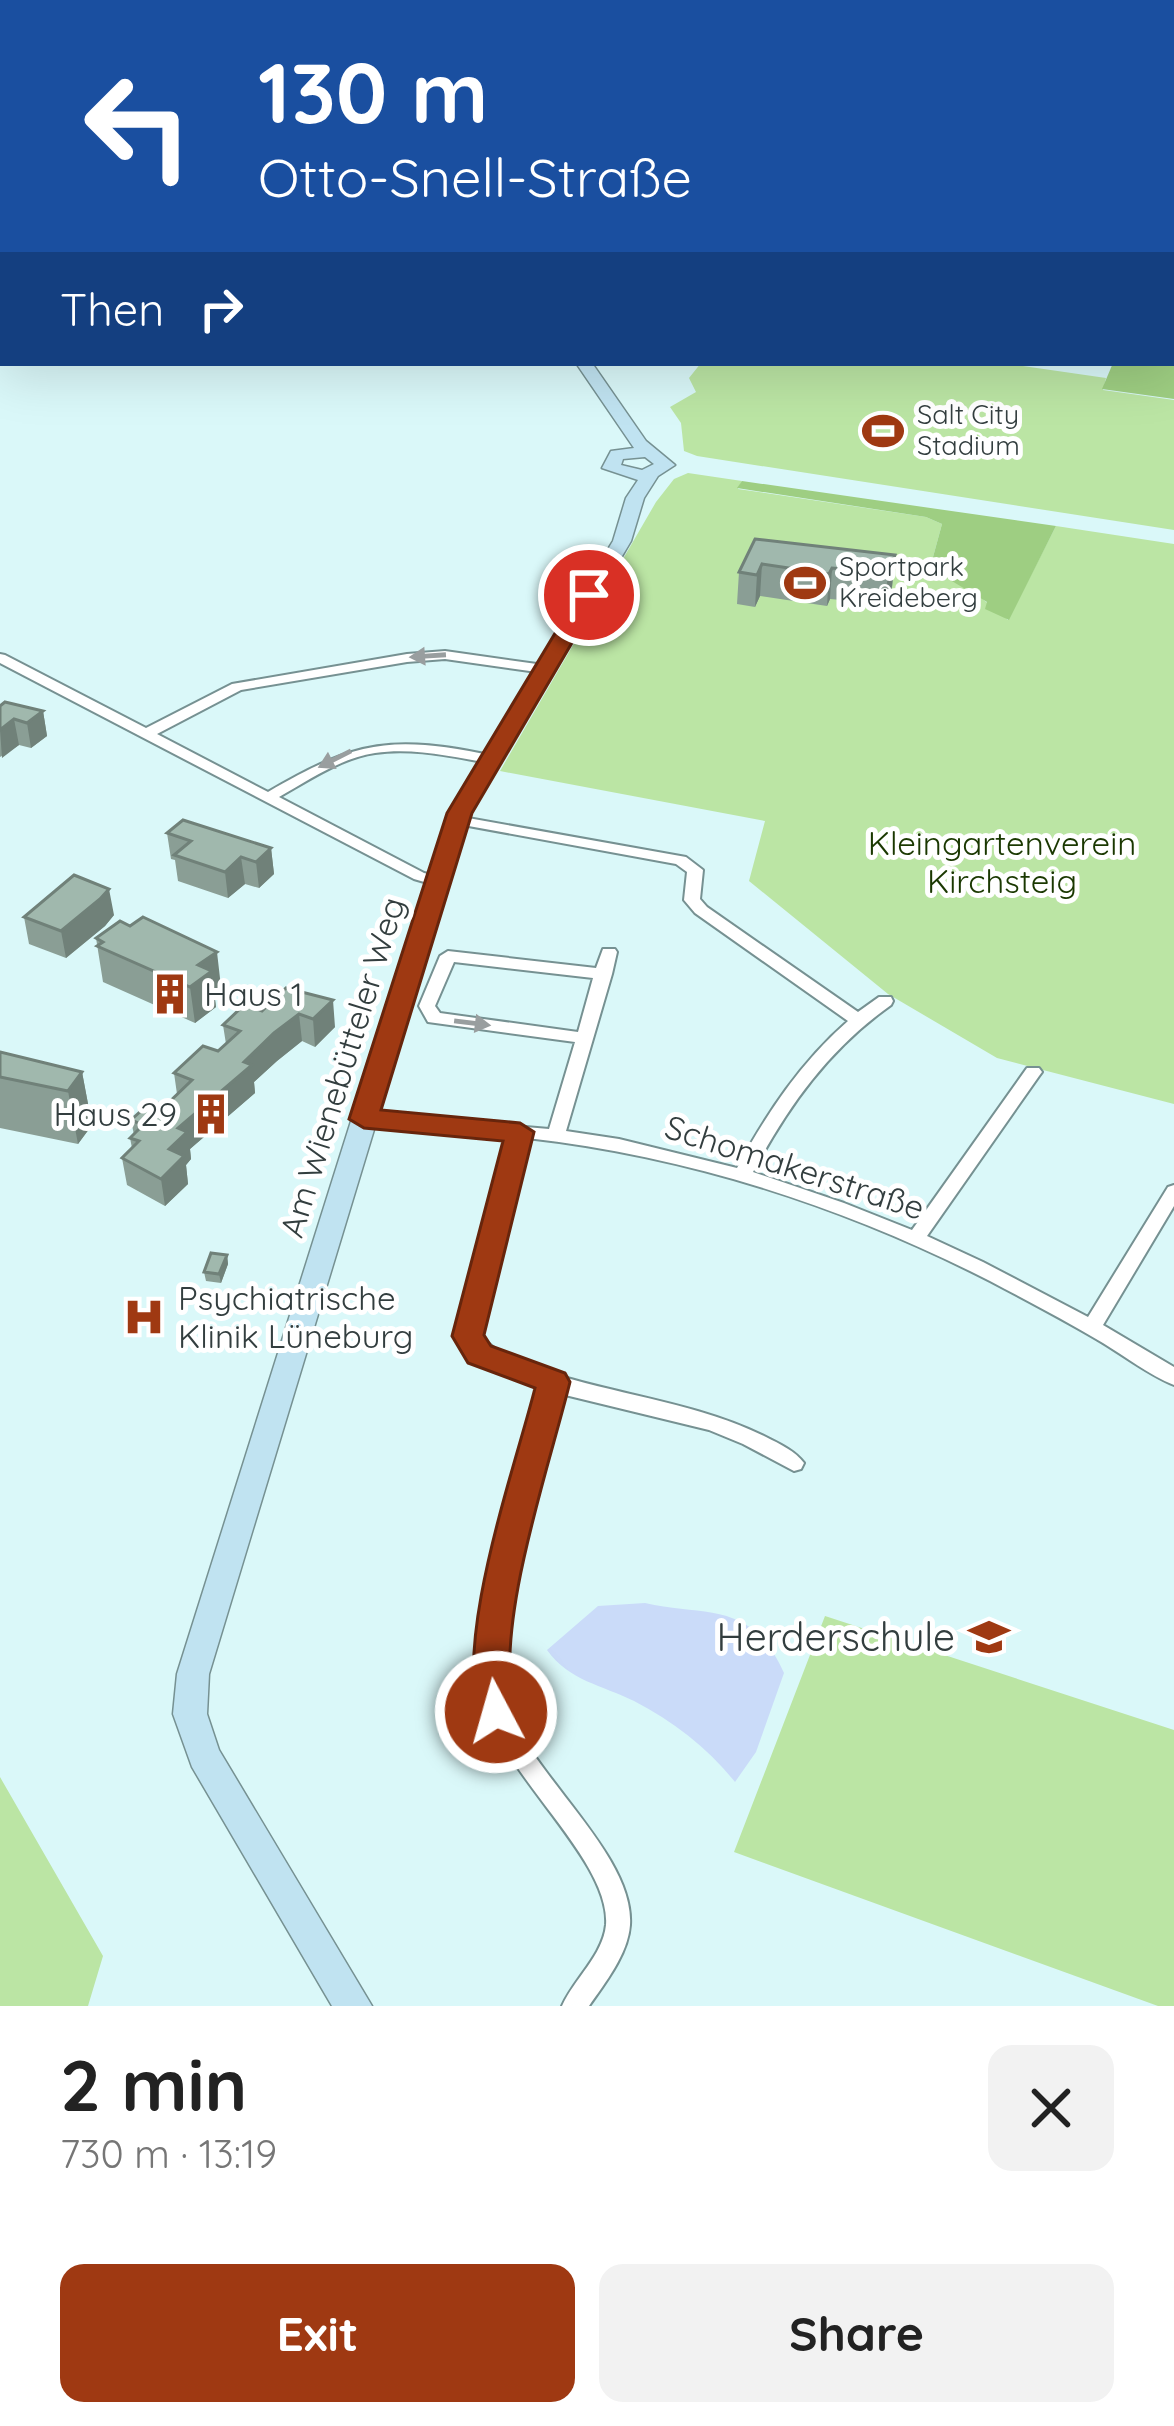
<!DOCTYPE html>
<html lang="en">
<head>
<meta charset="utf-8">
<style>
  :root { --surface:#fff; --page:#f2f2f2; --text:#222; --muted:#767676; --accent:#9f3912 }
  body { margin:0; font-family:Quicksand,sans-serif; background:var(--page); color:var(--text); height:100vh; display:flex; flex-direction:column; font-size:45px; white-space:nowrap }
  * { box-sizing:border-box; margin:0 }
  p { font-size:39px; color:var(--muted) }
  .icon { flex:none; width:66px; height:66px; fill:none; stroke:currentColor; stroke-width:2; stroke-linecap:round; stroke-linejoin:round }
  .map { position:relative; height:2006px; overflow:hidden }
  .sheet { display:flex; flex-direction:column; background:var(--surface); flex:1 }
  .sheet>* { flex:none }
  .banner { position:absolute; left:0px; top:0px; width:1176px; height:366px; box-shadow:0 12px 48px #0002; background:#1a4fa0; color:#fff; overflow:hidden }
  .pin { position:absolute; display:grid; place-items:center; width:102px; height:102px; color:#fff; margin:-51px; border:6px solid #fff; border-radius:50%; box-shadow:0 3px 12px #0007 }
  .me { position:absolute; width:132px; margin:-66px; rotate:354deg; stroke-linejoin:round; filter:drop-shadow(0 0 9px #0008) }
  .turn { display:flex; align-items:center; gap:42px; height:252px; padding:0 60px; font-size:54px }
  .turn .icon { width:156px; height:156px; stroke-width:2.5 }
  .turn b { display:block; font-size:84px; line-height:102px }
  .then { display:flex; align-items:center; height:114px; padding:0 60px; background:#0003; gap:24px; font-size:45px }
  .round { display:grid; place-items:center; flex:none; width:126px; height:126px; border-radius:24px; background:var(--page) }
  .overview { display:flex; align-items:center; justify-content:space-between; height:204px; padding:0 60px }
  h1 { font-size:72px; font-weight:700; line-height:90px }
  .cta { display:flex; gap:24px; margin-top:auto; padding:24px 60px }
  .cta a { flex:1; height:138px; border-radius:24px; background:var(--accent); color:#fff; font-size:48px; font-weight:700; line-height:138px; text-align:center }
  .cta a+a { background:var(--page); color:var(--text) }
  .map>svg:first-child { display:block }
  .green { fill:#bbe5a4 }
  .forest { fill:#9ece82 }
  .water { fill:#cadbf9 }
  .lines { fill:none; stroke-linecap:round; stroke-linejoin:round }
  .street-casing { stroke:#769192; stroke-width:4 }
  .secondary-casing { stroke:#769192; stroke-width:3 }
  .street { fill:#fff; fill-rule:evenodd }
  .secondary { fill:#c0e3f1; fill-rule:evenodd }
  .wall { fill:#8a9e95 }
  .shaded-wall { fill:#708179 }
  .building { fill:#a0b8ad; stroke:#708179; stroke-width:3 }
  .oneway { fill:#999e9f }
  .route { fill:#9f3912; stroke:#67250c; stroke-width:3 }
  .labels { text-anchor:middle; stroke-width:10; stroke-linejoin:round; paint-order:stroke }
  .far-poi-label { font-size:27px; fill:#333e3f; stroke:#fff; text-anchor:start }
  .park-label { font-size:33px; fill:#1a3801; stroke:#fff }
  .poi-label { font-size:33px; fill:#333e3f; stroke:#fff; text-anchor:start }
  .street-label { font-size:33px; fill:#333e3f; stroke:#fff }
  .near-poi-label { font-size:39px; fill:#333e3f; stroke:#fff; text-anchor:end }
</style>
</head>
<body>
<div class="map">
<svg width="1174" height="2006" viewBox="0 0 1174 2006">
  <rect width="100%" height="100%" fill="#daf8f9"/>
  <!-- green -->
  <path class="green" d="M701,363H1003L1106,378L1103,390L1174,400V530L697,456L684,451L681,423L670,407L696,392L689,378Z
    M688,473L742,481L738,489L926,517L942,524L930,568L968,587L1008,620L1056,526L1174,544V1104L997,1058L888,994L749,881L765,821L500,771L656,502L674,479Z
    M825,1616L1174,1730V2006H1158L734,1852Z
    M0,1777L103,1956L88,2006H0Z"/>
  <!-- forest -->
  <path class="forest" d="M1174,295V399L1102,389L1113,363H1173Z
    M742,481L1056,526L1009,620L985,609L987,602L930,568L942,524L926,517L737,488Z"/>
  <!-- water -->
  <path class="water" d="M645,1603C708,1617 751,1600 784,1673L756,1752L735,1782C708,1748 673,1721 634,1701C602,1685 569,1681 547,1650L598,1606Z"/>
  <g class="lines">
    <!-- street casing -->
    <g class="street-casing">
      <path id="street" d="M3,119V125L0,126V120Z
        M445,651L544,665L551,669L544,673L445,659L407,662L241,690L157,734L268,792C358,739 393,735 495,756L497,759L495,762L490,763C453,757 413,747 375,753C341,758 309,780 279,797L424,873L443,878L446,881L443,884L438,886L414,879L0,663V654L5,655L146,728L232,684L407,654Z
        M457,816L686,857L703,870L700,899L707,907L858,1012L879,997H891L893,1001L891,1005C829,1049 788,1106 753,1172L844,1203L912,1230L1027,1068H1039L1042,1072L1039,1076L927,1236L983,1262L1088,1317L1168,1187L1174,1185V1206L1103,1325L1174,1367V1385C1149,1375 1126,1357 1103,1343C1066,1321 1028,1301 990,1281C845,1207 688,1156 527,1138L478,1334C502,1359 529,1367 560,1376C627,1396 702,1405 766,1437C780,1444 795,1451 804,1463L801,1469L794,1471L743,1444L709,1430L561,1394C542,1464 521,1534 507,1606C502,1632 496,1662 501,1688C517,1765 635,1850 630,1925C628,1954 605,1983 589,2006H562C574,1979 603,1955 606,1925C611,1856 489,1765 478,1684C474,1657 481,1628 486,1602C500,1530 523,1459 542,1388C510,1378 478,1365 458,1336L510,1136L364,1125L355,1119L364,1113L549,1129L575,1042L428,1022L419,1006L440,956L448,951L596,968L603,949H615L617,952L612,974L566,1131L619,1139L737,1168C767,1113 801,1062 848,1021L695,913L684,900L687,872L676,864L452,823L450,820L452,817ZM454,962L593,978L578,1032L440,1013L435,1006Z"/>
    </g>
    <!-- secondary casing -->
    <g class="secondary-casing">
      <path id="secondary" d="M0,13H3V20H0Z
        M576,363H592L646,441L675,465L658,476L644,498L631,541L470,813L209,1674L207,1714L219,1750L372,2006H332L192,1767L173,1714L177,1674L448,813L613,541L626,498L638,480L602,468L611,451L634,448ZM645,457L654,464L642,470L621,465L623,459Z"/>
    </g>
    <!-- street -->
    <use href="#street" class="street"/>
    <!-- secondary -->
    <use href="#secondary" class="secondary"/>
  </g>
  <!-- wall -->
  <path class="wall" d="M755,539L895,555L892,587L885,604L830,599L827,606L760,596L755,607L737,604L739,572Z
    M0,706L43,711L47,736L31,748L19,745L0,757Z
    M167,833L271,848L274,874L259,888L245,884L228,898L178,881L175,860L171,859Z
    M114,915L105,926L66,958L29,944L24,917Z
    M96,938L221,987L214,992L216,1007L195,1023L103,982Z
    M286,988L335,1027L315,1047L302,1041L277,1061L254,1082L255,1093L190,1149L191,1159L186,1165L188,1184L165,1206L127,1185L122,1158L132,1148L130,1138L134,1135L131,1120L165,1106L177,1094L174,1073L218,1051L226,1044L223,1025L262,1011Z
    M0,1052L82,1072L92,1125L78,1144L0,1128Z
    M227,1255L228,1264L221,1283L206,1281L204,1272Z"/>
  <!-- shaded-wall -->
  <path class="shaded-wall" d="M895,555L892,587L885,604L888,572Z
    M762,564L760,596L755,607L757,575Z
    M832,568L830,599L827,606L829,574Z
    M43,711L47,736L31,748L27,723Z
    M14,719L19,745L2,758L0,730Z
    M271,848L274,874L259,888L256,862Z
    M241,857L245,884L228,898L225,872Z
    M109,889L114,915L105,926L66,958L61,931Z
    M217,952L221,987L214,992L216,1007L195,1023L190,987L198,965Z
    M333,1000L335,1027L315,1047L313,1019Z
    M299,1014L302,1041L277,1061L254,1082L255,1093L190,1149L191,1159L186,1165L188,1184L165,1206L161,1179L169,1149L178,1128L274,1033Z
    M82,1072L92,1125L78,1144L68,1091Z
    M227,1255L228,1264L221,1283L219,1274Z"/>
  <!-- building -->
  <path class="building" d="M755,539L895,555L888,572L832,568L829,574L762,564L757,575L739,572Z
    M5,702L43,711L27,723L14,719L0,730V706Z
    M183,820L271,848L256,862L241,857L225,872L174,855L191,841L167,833Z
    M74,875L109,889L100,899L61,931L24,917Z
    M143,917L217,952L198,965L212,971L190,987L97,946L103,942L96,938L120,921L130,926Z
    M286,988L333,1000L313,1019L299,1014L274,1033L244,1062L252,1065L178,1128L187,1132L169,1149L184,1156L161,1179L122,1158L139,1141L130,1138L143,1125L131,1120L152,1101L165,1106L192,1080L174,1073L203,1046L218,1051L240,1031L223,1025L245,1004L262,1011Z
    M0,1052L82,1072L68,1091L0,1077Z
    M211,1253L227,1255L219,1274L204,1272Z"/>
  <!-- one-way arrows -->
  <defs><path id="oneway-solid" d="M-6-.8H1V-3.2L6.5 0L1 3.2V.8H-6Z" transform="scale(3)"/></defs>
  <g class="oneway">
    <use href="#oneway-solid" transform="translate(428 656) rotate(176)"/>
    <use href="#oneway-solid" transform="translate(335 759) rotate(153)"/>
    <use href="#oneway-solid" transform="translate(472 1023) rotate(7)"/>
  </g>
  <!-- route -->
  <path class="route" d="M589,589L600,595L472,813L381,1110L520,1123L534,1132L484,1335L491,1346L565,1373L570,1382C549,1468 492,1630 515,1712L510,1724L496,1729L483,1724C449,1652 515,1468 535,1388L468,1363L452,1336L503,1141L364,1128L349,1119L447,813L578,595Z"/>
  <!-- icons -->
  <defs>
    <g id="stadium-bare" transform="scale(3.24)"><path d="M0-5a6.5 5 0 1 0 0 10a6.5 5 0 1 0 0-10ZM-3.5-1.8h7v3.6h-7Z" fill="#9f3912" stroke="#fff" stroke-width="2.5" paint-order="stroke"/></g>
    <g id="building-bare" transform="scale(3.24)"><path d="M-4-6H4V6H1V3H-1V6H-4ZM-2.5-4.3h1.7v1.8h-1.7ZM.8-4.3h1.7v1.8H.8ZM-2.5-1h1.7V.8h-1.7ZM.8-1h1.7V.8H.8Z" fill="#9f3912" stroke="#fff" stroke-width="2.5" paint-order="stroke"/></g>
    <g id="hospital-bare" transform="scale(3.24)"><path d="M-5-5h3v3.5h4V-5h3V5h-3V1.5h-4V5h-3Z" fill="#9f3912" stroke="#fff" stroke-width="2.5" paint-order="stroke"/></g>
    <g id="school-bare" transform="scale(3.24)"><path d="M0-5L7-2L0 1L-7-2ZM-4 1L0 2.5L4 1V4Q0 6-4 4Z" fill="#9f3912" stroke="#fff" stroke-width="2.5" paint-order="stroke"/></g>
  </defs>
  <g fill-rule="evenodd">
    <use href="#stadium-bare" x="883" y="431"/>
    <use href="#stadium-bare" x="805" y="583"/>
    <use href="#building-bare" x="170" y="994"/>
    <use href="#building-bare" x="211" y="1114"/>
    <use href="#hospital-bare" x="144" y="1317"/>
    <use href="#school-bare" x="989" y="1637"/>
  </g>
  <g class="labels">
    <!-- far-poi labels -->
    <g class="far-poi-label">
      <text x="917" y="424">Salt City<tspan x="917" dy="31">Stadium</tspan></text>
      <text x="839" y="576">Sportpark<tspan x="839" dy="31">Kreideberg</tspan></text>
    </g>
    <!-- park labels -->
    <g class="park-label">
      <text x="1002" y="855">Kleingartenverein<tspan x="1002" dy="38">Kirchsteig</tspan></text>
    </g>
    <!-- poi labels -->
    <g class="poi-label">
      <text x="204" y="1006">Haus 1</text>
      <text x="177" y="1126" text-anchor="end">Haus 29</text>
      <text x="178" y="1310">Psychiatrische<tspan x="178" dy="38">Klinik Lüneburg</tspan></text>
    </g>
    <!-- street labels -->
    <g class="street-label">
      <text transform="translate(342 1067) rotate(-73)" y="12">Am Wienebütteler Weg</text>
      <text transform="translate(795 1167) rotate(18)" y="12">Schomakerstraße</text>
    </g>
    <!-- near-poi labels -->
    <g class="near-poi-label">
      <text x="955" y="1651">Herderschule</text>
    </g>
  </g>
</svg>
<div class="pin" style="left:589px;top:595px;background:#d93025"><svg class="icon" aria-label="arrive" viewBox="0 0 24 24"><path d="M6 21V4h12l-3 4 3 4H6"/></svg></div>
<svg class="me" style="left:496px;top:1712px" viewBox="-20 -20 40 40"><circle r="17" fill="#9f3912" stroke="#fff" stroke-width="3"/><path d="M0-11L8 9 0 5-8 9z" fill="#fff"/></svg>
<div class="banner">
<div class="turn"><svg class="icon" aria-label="left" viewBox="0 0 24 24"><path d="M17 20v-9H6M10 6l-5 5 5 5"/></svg><div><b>130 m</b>Otto-Snell-Straße</div></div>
<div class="then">Then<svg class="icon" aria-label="right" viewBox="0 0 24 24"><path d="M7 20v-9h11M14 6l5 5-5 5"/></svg></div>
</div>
</div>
<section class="sheet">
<div class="overview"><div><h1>2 min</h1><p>730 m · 13:19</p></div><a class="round"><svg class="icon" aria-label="close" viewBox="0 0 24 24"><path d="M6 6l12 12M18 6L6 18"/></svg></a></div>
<div class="cta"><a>Exit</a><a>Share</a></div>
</section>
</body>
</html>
